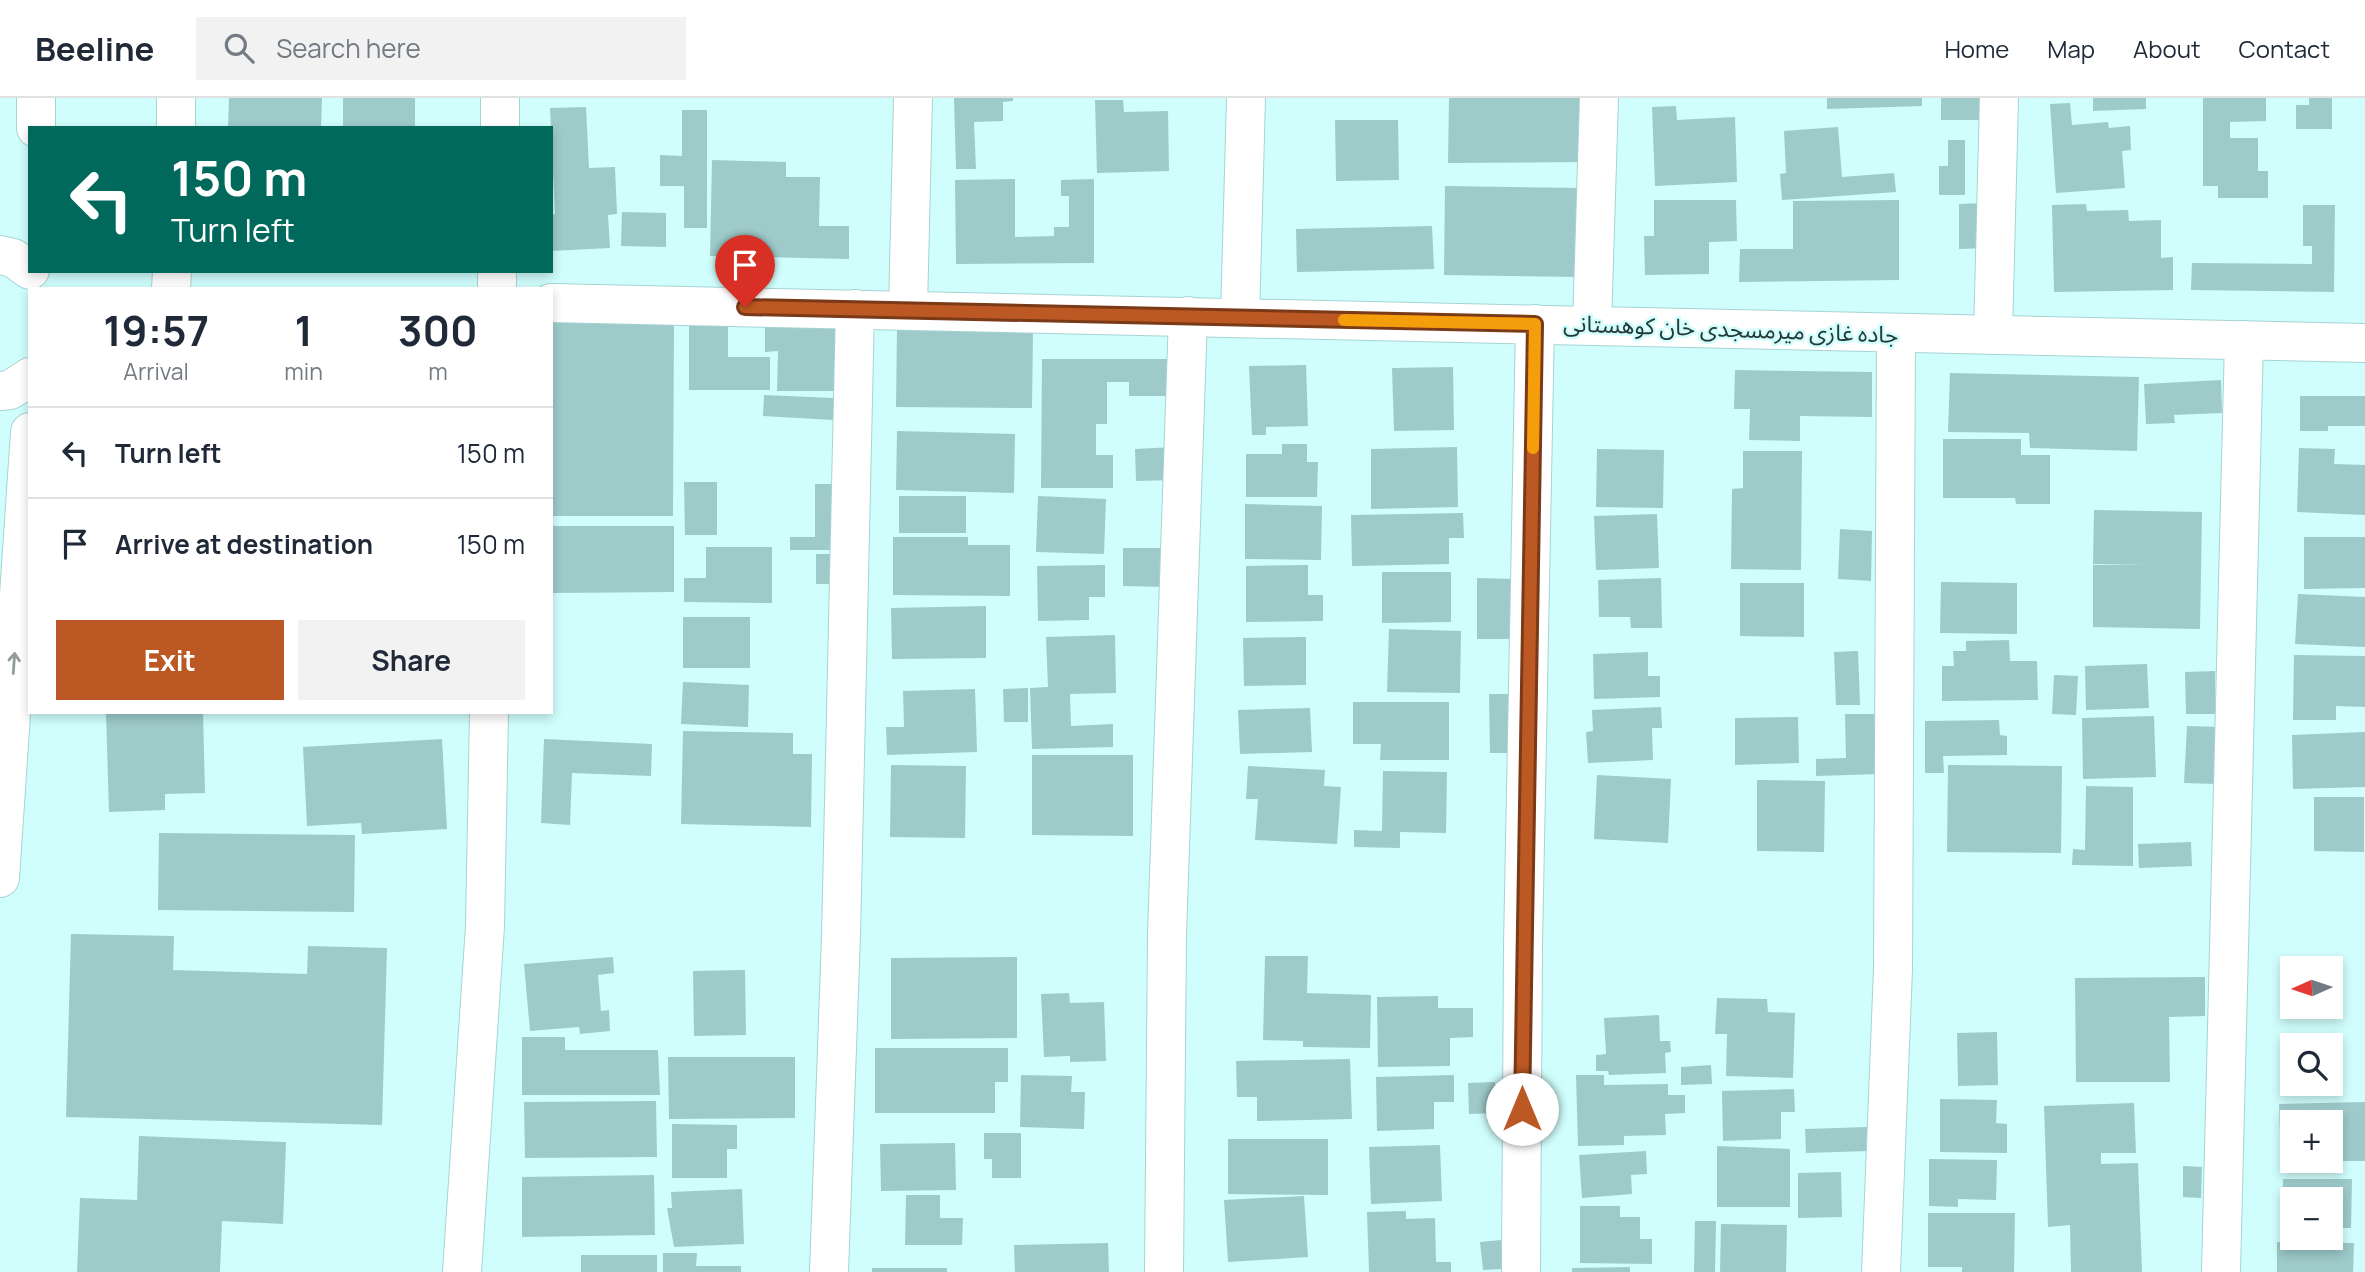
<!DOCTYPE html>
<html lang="en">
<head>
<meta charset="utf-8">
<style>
  :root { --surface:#fff; --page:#f2f2f3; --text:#1f2937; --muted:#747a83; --line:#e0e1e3; --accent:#bc5823 }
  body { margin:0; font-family:Manrope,"Noto Sans Arabic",sans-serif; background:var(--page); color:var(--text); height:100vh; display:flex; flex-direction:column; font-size:26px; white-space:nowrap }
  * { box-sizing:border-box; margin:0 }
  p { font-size:23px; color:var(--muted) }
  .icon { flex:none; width:38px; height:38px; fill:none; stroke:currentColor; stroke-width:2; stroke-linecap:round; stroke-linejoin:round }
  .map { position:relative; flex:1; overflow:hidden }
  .sheet { position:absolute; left:28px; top:189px; width:525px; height:427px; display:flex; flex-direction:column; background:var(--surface); border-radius:0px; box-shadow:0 4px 10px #0003 }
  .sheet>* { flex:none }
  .top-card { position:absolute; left:28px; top:28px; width:525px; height:147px; border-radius:0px; box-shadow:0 4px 10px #0003; background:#00695c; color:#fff; overflow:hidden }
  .needle { width:46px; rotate:267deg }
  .fabs { position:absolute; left:2280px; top:858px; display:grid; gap:14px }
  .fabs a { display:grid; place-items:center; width:63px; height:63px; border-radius:0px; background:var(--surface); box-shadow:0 4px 10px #0003; font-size:35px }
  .pin { position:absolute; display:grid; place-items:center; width:60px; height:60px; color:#fff; margin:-72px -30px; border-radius:50% 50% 50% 0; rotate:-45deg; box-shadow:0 0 7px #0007 }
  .pin .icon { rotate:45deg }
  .me { position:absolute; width:77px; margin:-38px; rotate:0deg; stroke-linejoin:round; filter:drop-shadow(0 0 5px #0008) }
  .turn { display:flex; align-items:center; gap:24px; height:147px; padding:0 28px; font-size:32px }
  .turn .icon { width:91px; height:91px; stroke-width:2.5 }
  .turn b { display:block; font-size:49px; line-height:60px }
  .eta { display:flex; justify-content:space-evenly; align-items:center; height:119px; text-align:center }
  .eta b { font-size:42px; font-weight:700; line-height:49px }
  .action { display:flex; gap:14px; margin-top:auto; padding:14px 28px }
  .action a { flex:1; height:80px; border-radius:0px; background:var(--accent); color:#fff; font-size:28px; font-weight:700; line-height:80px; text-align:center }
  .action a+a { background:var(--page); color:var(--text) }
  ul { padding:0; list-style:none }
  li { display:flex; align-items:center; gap:21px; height:91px; padding:0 28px; border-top:2px solid var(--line) }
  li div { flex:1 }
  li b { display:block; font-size:26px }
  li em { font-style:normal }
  header { display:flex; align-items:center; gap:42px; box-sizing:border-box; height:98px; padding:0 35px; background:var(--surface); border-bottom:2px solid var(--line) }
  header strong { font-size:33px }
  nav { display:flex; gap:38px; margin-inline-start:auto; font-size:24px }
  .search { width:490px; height:63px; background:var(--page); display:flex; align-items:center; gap:18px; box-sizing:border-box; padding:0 24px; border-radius:0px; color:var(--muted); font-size:26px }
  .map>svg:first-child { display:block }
  .building { fill:#9ecaca }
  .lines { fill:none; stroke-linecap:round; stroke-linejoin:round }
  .street-casing { stroke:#a7d4d3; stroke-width:40 }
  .secondary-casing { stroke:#a7d4d3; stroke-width:40 }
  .street { stroke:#fff; stroke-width:38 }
  .secondary { stroke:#fff; stroke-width:38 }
  .oneway { stroke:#929c9b }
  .route-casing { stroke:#7a3917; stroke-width:18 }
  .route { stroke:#bc5823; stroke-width:12 }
  .slow { stroke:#f59e0b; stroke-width:12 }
  .labels { text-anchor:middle; stroke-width:5; stroke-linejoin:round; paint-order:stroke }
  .street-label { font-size:23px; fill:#263837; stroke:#d0fefd }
</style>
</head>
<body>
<header>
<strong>Beeline</strong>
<div class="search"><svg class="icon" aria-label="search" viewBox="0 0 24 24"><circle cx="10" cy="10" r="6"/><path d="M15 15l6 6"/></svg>Search here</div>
<nav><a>Home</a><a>Map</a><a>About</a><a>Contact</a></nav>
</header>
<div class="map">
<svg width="2365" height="1174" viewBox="0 0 2365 1174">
  <rect width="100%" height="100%" fill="#d0fefd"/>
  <!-- building -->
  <path class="building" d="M229,0H322L321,30H228Z
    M343,0H415V30H343Z
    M954,0H1013V3L1003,4V23L974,24L976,71H956Z
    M1449,0H1585V64L1448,65Z
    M1827,0H1922V8L1827,11Z
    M1941,0H1988V22H1941Z
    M2093,0H2146V11L2093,13Z
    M2203,0H2266V23L2230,24V40H2258V73H2268V100H2218V88H2203Z
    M2309,0H2332V31H2296V7H2309Z
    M1095,2H1123L1124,14L1168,13L1169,73L1097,75Z
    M2070,5L2072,27L2108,24L2109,30L2130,28L2131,52L2122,53L2125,90L2056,95L2050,6Z
    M1676,8L1677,22L1735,19L1737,84L1655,88L1652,9Z
    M586,9L589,70L615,69L617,116L608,117L610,150L551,153V117L555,116L550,10Z
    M682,12H707V130H684V88H660V57L682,58Z
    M1335,22H1398L1399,82L1336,83Z
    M1838,29L1842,79L1894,75L1896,94L1782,102L1780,76L1786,75L1784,33Z
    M1948,42H1965V97H1939V68H1948Z
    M712,62L786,64V79H820L819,128H849V161L710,158Z
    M1015,81V139L1054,138V129H1069V98H1061V82L1094,81V165L956,166L955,82Z
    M1445,88L1583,90L1582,179L1444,177Z
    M1654,102H1736L1737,143L1709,144V176L1645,177L1644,138H1654Z
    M1899,102V182L1739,184L1740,151H1793V103Z
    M1988,105L1989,150L1959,151V106Z
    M2086,106L2087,113L2128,112L2129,123L2161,122V160L2173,159V192L2054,194L2052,107Z
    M2303,107H2335L2334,194L2191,192L2192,165L2312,166V148H2303Z
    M622,114L666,115V149L621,148Z
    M1432,128L1434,171L1297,174L1296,131Z
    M689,217H728V259H770V292H689Z
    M551,221H674L673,418H551Z
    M765,221H835V293H777L778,253L765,254Z
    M897,231L1033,233L1032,310L896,309Z
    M1042,261H1171V298H1129V284H1107V326H1096V357H1113V390H1041Z
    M1306,267L1308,328L1266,329V337H1252L1249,268Z
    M1453,269L1454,332L1394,333L1392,270Z
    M1735,272L1872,274V319L1800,318V343L1749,342L1750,311H1734Z
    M1950,275L2139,279L2137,353L2030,350L2029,335L1948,334Z
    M2221,282L2222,315L2174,317L2175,325L2146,326L2144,286Z
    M764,297L833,300V322L763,318Z
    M2300,298H2365V328H2328V333H2300Z
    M897,333L1015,336L1014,395L896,392Z
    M1943,341H2021V357H2050V406H2016L2015,400H1943Z
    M1282,346H1307V364H1318L1317,399H1246V356H1282Z
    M1174,349L1175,382L1136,383L1135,351Z
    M1457,349L1458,409L1371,411V351Z
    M2299,350L2335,351L2334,366L2365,367V417L2297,414Z
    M1597,351L1664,352L1663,410L1596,409Z
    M1743,353H1802L1801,472L1731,471L1732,391L1743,390Z
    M684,384H717V437H685Z
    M815,386H838V452H790V439H815Z
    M899,398H966V435H899Z
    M1038,398L1106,401L1104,456L1036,454Z
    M1245,406L1322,408L1321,462L1245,461Z
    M2094,412L2202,414L2200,531L2093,529V467H2145L2093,466Z
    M1463,415L1464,440H1449V466L1352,468L1351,417Z
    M1657,416L1659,470L1596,472L1594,418Z
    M551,428H674V494L551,495Z
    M1840,431L1872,433L1871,483L1838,481Z
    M893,439H968V447H1010V498L893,497Z
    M2304,439H2365V490L2304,491Z
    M706,449H772V505L684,504V480H706Z
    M1123,450H1166V489L1123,488Z
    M816,456H837L836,486H816Z
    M1105,467V499H1089V522L1038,523L1037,468Z
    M1308,467V497H1323V523L1246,524V468Z
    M1382,474H1451V524L1382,525Z
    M1477,480L1516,481L1515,541H1477Z
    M1661,480L1662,530H1631L1630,519H1599L1598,482Z
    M1941,484L2017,485V536L1940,535Z
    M1740,485H1804V539L1740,538Z
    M2298,496L2365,499V549L2295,546Z
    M986,508V560L892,561L891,510Z
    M683,519H750V570H683Z
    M1389,531L1461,533L1460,595L1387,594Z
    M1115,537L1116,595L1070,596L1071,628L1113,626V649L1032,651L1030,590L1048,589L1046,539Z
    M1306,539V587L1244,588L1243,540Z
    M2009,542L2010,563H2037L2038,602L1942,603V568H1954L1953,553H1966V543Z
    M1858,553L1860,607H1836L1834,554Z
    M1648,554V578H1660V599L1594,601L1593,556Z
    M2294,557L2365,558V609L2336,608V622H2293Z
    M2147,566L2149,610L2086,612L2085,568Z
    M2215,573V616H2186L2185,574Z
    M2054,577L2078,578L2076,617L2052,616Z
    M683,584L749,587L748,629L681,626Z
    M1028,590V624H1004L1003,591Z
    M975,591L977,654L887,657L886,629H904L903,593Z
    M1489,596H1508V655H1490Z
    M1353,604H1449V662H1380L1381,646H1353Z
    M1661,609L1662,630H1652L1653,662L1588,665L1586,634L1593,633L1592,612Z
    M1310,610L1312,654L1240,656L1238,612Z
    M106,614H203L205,695L165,696V712L109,714Z
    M1845,616H1877L1879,676L1816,678V661L1846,660Z
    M2154,618L2156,679L2083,681L2082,620Z
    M1798,619L1799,665L1735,667V620Z
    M1999,622L2000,637L2007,638V657L1943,658L1944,675H1925V623Z
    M2187,628L2219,629L2216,686L2184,685Z
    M683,633L793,635V656H812L811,729L681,726Z
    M2365,634V689L2293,691L2292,637Z
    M442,641L447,731L362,736L361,725L307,728L303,649Z
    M544,641L652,646L651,678L572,675L570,727L541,725Z
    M1032,657H1133V738L1032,737Z
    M891,667L966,668L965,740L890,739Z
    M1948,667L2062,668L2061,755L1947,754Z
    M1248,668L1325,672L1324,688L1341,689L1337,746L1255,742L1258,701H1246Z
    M1383,673L1447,674L1446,735L1400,734V750L1354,749V732L1382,733Z
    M1597,677L1671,681L1668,745L1594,741Z
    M1757,682L1825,683L1824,754L1757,753Z
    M2086,688L2133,689V768L2072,767L2073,751L2085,752Z
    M2314,699H2364V754L2314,753Z
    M159,735L355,737L354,814L158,812Z
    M2191,744L2192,768L2139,770L2138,746Z
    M71,836L174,838L173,872L307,876L308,848L387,850L382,1027L66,1019Z
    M1265,858H1308L1307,895L1371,897L1370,950L1303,949V943L1263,942Z
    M613,859L614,875L598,877L601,913L609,912L610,933L580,936L579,929L530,933L524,866Z
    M1017,859V940L891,941V860Z
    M745,872L746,937L694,938L693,873Z
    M2205,879V918L2169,919L2170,984H2076L2075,880Z
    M1069,895L1070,905L1104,904L1106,963L1070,964V958L1044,959L1041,896Z
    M1438,898V910H1473V939L1450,940V968L1378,969L1377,899Z
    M1717,900L1767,901L1768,914L1795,915L1793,980L1726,978L1727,936H1715Z
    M1659,917L1660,943H1670L1671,954L1665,955L1666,975L1609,977L1608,973H1596V957L1606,956L1604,920Z
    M1997,934L1998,987L1958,988L1957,935Z
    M522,939H565V952H658L660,997H522Z
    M875,950H1008V984H995V1015H875Z
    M668,959H795V1020L669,1021Z
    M1350,961L1352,1021L1257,1023V999H1237L1236,963Z
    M1711,967L1712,986L1681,987V969Z
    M1021,977L1072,978L1071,994H1085L1084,1031L1020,1029Z
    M1454,977V1004H1434V1031L1377,1033L1376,979Z
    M1576,977H1604V987L1668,986V997H1685V1015L1665,1016L1666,1037L1624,1038V1047L1578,1048Z
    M1495,984L1496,1015L1469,1016L1468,985Z
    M1794,991L1795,1014H1781V1041L1723,1043L1722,993Z
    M1940,1001L1997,1002L1996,1025L2007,1026V1055L1940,1054Z
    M656,1003L657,1059L525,1060L524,1004Z
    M2365,1004V1063H2331V1024H2292V1064H2281L2279,1006Z
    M2134,1005L2136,1055H2101V1066L2138,1065L2142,1174H2071L2070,1127L2048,1129L2044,1008Z
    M672,1026L737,1027V1051H727V1080H672Z
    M1868,1029V1053L1806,1055L1805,1031Z
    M984,1035H1021V1080H992V1061H984Z
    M139,1038L286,1044L283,1126L222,1123L220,1174H77L80,1100L137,1102Z
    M1228,1041H1328V1097L1228,1096Z
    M955,1045L956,1092L881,1093L880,1046Z
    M1440,1047L1442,1103L1371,1106L1369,1049Z
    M1717,1048L1790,1051V1109H1717Z
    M1646,1053L1647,1076L1631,1077L1632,1096L1582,1100L1579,1057Z
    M1929,1061L1997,1062L1996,1102L1958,1101V1109L1929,1108Z
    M2183,1068L2202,1069L2201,1100L2183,1099Z
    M1841,1074L1842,1119L1798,1120V1075Z
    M654,1077L655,1137L522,1139V1079Z
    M2283,1081H2352L2351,1130H2331V1101H2292V1130H2282Z
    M742,1091L744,1146L674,1149L667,1110H672L671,1094Z
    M906,1097H940V1120H963L962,1147H905Z
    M1304,1098L1308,1159L1228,1164L1224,1102Z
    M1580,1108H1620V1119H1640V1141H1652V1166L1580,1165Z
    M1406,1113V1121L1435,1120L1436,1164H1451V1174H1369L1367,1114Z
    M1928,1115H2015L2014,1174H1962V1169H1928Z
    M1695,1123H1716L1715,1174H1694Z
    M1721,1126L1787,1127L1786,1174H1720Z
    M1501,1142L1503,1171L1483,1172L1480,1144Z
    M2277,1144L2354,1145L2353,1174H2277Z
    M1108,1145L1109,1174H1015L1014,1147Z
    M663,1155H697L696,1168H741V1174H663Z
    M581,1157H657V1174H581Z
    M1630,1169V1174H1572V1170Z
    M872,1170H947V1174H872Z"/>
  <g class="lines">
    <!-- street casing -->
    <g class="street-casing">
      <path id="street" d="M176,30V0
        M500,30V0
        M171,191L172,173
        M497,191V173
        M908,211L913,0
        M1240,219L1246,0
        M1592,227L1599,0
        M1993,237L1999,0
        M462,1174L485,828L489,614
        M829,1174L841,838L855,211
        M1164,1174L1167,837L1188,218
        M1521,1174L1523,848L1535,226
        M1881,1174L1893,871L1896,236
        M2221,1174L2244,242"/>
    </g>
    <!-- secondary casing -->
    <g class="secondary-casing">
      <path id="secondary" d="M36,30V0
        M0,157L13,160L30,172
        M551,205L2365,245
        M0,293L10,292L30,279
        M0,780L30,334"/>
    </g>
    <!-- street -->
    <use href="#street" class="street"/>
    <!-- secondary -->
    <use href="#secondary" class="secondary"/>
  </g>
  <!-- one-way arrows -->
  <defs><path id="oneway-shaft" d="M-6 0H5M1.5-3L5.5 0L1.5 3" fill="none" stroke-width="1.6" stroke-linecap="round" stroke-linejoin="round" transform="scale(1.75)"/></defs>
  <use class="oneway" href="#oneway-shaft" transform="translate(14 565) rotate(-86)"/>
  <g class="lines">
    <!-- route casing -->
    <g class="route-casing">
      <path id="route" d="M745,209L1535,226L1522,1011"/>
    </g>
    <!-- route -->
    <use href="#route" class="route"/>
    <!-- slow -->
    <path class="slow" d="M1344,222L1535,226L1533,350"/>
  </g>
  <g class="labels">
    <!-- street labels -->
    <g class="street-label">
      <text transform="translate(1731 231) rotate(2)" y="8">جاده غازی میرمسجدی خان کوهستانی</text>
    </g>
  </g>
</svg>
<div class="fabs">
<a><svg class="needle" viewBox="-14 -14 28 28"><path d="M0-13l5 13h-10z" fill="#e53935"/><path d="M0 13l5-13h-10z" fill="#747a83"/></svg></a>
<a><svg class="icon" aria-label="search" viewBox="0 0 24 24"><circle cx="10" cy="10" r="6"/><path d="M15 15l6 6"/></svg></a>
<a>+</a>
<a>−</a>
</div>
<div class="pin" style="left:745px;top:209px;background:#d93025"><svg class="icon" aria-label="arrive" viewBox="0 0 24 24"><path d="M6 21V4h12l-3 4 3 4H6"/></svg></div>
<svg class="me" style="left:1522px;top:1011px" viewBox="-20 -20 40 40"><circle r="19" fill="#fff"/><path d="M0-13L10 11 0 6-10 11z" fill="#bc5823"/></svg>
<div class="top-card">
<div class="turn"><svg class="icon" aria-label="left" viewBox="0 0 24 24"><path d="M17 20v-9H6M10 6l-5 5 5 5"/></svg><div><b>150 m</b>Turn left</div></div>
</div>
<section class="sheet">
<div class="eta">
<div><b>19:57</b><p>Arrival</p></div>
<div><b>1</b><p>min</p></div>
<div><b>300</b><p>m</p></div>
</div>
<ul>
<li><svg class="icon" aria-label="left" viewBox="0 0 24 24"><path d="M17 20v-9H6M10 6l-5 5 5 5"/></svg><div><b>Turn left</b></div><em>150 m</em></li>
<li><svg class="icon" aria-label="arrive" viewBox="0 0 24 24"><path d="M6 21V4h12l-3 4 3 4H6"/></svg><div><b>Arrive at destination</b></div><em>150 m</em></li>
</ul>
<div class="action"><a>Exit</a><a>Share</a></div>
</section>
</div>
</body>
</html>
